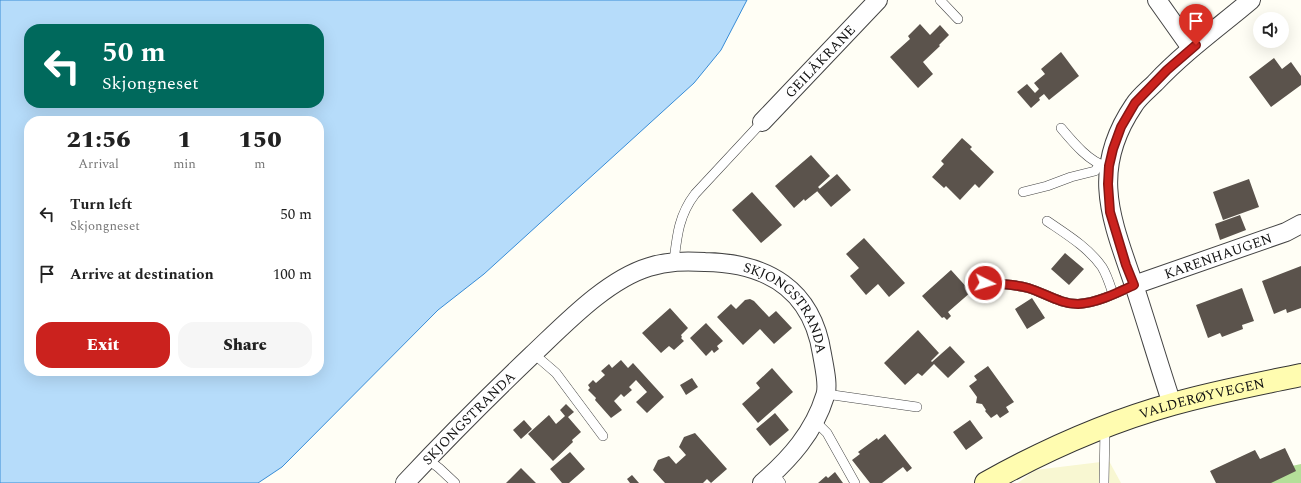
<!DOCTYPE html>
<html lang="en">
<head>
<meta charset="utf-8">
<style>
  :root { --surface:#fff; --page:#f6f6f6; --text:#222; --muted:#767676; --accent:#cb221e }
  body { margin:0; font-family:Spectral,serif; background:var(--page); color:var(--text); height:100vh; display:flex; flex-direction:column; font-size:15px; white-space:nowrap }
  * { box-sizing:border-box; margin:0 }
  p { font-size:13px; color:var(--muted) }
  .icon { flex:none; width:22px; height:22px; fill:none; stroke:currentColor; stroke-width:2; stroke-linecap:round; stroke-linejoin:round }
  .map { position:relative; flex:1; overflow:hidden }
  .drawer { position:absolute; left:24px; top:116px; width:300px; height:260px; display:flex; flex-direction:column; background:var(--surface); border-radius:16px; box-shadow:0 4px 16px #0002 }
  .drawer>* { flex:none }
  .guide { position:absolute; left:24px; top:24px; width:300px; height:84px; border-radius:16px; box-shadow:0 4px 16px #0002; background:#00695c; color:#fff; overflow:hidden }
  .buttons { position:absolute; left:1253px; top:12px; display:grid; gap:8px }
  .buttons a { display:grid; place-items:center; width:36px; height:36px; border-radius:50%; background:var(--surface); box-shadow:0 4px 16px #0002; font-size:20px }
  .pin { position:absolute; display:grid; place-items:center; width:34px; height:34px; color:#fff; margin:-41px -17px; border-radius:50% 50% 50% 0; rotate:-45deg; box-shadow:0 0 4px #0007 }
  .pin .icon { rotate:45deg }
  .me { position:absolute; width:44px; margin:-22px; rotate:95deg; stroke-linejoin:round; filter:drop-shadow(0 0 3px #0008) }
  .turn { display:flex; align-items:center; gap:14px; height:84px; padding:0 12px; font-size:18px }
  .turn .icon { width:52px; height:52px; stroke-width:2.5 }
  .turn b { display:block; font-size:28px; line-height:34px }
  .eta { display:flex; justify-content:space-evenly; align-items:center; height:68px; text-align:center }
  .eta b { font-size:24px; font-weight:800; line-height:28px }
  .button { display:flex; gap:8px; margin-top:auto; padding:8px 12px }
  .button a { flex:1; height:46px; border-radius:16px; background:var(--accent); color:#fff; font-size:16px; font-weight:800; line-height:46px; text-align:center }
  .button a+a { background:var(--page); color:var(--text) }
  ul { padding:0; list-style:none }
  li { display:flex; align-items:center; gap:12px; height:60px; padding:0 12px }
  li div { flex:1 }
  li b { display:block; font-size:15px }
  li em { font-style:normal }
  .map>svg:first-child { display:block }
  .farmland { fill:#f8f7d2 }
  .forest { fill:#b4df99 }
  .water { fill:#b6dcfa; stroke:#388cd6; fill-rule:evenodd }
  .building { fill:#5b534c }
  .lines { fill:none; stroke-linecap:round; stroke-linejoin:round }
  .lane-casing { stroke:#444; stroke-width:10 }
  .street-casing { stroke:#444; stroke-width:20 }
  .secondary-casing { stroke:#333; stroke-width:24 }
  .lane { stroke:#fff; stroke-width:9 }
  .street { stroke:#fff; stroke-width:18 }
  .secondary { stroke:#fffcb0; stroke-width:22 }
  .route-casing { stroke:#841614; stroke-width:10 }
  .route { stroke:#cb221e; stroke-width:7 }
  .labels { text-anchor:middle; stroke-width:4; stroke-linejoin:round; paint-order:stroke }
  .street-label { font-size:14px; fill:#111; stroke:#fff }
</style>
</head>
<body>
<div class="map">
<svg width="1301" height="483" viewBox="0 0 1301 483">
  <rect width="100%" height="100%" fill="#fffef5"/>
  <!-- farmland -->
  <path class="farmland" d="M1109,461L1121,483H1018L1035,470Z"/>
  <!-- forest -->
  <path class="forest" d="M1301,464V483H1218L1219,482Z"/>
  <!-- water -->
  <path class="water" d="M0,0H747L721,50L694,83L484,274L438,310L282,467L258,483H0ZM29,29H319V103H29ZM29,121H319V371H29Z"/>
  <!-- building -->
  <path class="building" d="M920,24L930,35L940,25L949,35L939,45L940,46L923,62L933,74L918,88L890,57L910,39L908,36Z
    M1061,52L1079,76L1049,100L1044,94L1039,98L1040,100L1031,108L1017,92L1027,84L1035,93L1039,89L1034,83L1045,74L1041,69Z
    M1274,58L1282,69L1291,62L1301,76V85L1271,107L1249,77Z
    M962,138L972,147L970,149L994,172L979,188L975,184L960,200L946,186L944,188L932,177L944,164L941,161Z
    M811,155L830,176L818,187L820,189L805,201L804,199L794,208L775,186Z
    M837,174L851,190L831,207L817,191Z
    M1249,179L1259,207L1223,220L1213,192Z
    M752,192L782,225L761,243L732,210Z
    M1240,215L1246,230L1220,240L1215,224Z
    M864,238L905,283L889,297L878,284L866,295L850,276L859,268L846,254Z
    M1065,253L1084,269L1069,285L1051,269Z
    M1301,266V308L1287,313L1286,309L1274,314L1262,281Z
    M951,270L971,292L948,312L951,316L947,320L944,317L942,318L922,296Z
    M1242,288L1254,321L1242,325L1243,329L1222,337L1220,333L1208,338L1196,305Z
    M1032,298L1045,318L1027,329L1015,309Z
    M750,299L754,301L769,317L776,311L792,328L774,344L760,329L743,345L717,317L731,304L736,309L745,300Z
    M670,308L688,328L681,335L682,337L681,338L684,341L674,350L669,346L661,353L642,333Z
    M706,323L723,341L717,346L719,349L714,353L712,350L706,356L690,338Z
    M918,330L939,353L931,361L932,362L950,346L965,362L948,378L934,364L922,376L918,373L905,385L884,363Z
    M621,360L628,368L633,363L664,397L647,413L636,402L647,392L636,380L629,387L632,390L624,397L621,394L614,401L622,410L611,418L595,400L596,398L588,390L590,388L588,385L593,380L596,383L605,375L601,371L609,364L612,368Z
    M988,366L1014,402L1006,407L1009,412L1000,418L997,414L991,418L985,411L986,410L982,404L976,403L977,397L969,386L977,380L974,376Z
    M772,368L793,392L758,423L742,404L760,388L756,383Z
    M692,378L698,387L686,395L680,385Z
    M566,404L574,412L568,417L581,432L572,440L573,442L553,461L528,434L549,415L556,424L565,416L560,410Z
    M775,413L789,430L770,446L756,429Z
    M524,420L532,429L521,439L513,430Z
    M970,420L983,438L966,450L953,432Z
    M695,433L727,469L711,483L707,479L703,483H665L653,470L658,460L669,456L676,464L686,455L679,447L684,437Z
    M885,434L912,468L907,472L903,467L882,483H870L852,460L860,454L858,452L877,438L878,440Z
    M1285,448L1296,471L1271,483H1216L1210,471L1255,450L1260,459Z
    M570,452L585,469L569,483H562L550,469Z
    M521,468L536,483H506Z
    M835,472L843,483H818L826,476L828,478Z
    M632,475L639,483H630L627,479Z"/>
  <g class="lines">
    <!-- lane casing -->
    <g class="lane-casing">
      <path id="lane" d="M940,0L958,19
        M1061,128C1072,141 1089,162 1106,166
        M1023,192L1047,186L1071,177L1095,171L1099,165
        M1047,221C1066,234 1089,248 1102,267C1107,275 1110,285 1113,294
        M674,261C677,235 679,215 695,194L762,122
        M985,283C999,284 1014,284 1028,288C1045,293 1060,304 1078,304C1097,303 1117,293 1134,285
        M534,354L556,373L603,436
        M826,394L917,407
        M815,421L827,433L855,483
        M427,459L439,468L455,483
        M774,473L781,483
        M1104,483L1105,427"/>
    </g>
    <!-- street casing -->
    <g class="street-casing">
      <g id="street">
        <path d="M1157,0L1191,48"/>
        <path id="s1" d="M762,122L878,0"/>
        <path id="s2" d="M1134,285L1286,232L1301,224"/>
        <path d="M1172,404C1160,368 1149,331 1137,294C1114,224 1087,174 1134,105C1139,97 1148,90 1155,83C1184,52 1219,27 1251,0"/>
        <path id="s3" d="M405,483C446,439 488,397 532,355C564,325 606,280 649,267C668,261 685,261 705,262C767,263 812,289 822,354C824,366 829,386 825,396C814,432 790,459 762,483"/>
      </g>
    </g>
    <!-- secondary casing -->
    <g class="secondary-casing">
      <g id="secondary">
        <path id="s4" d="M986,483C1045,450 1108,422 1173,404C1215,392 1258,384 1301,375"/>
      </g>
    </g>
    <!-- lane -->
    <use href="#lane" class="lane"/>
    <!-- street -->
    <use href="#street" class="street"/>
    <!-- secondary -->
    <use href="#secondary" class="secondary"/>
  </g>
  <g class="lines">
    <!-- route casing -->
    <g class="route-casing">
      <path id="route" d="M985,283C999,284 1014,284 1028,288C1045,293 1060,304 1078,304C1097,303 1117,293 1134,285L1126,265L1110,212L1108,184L1109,166L1113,149L1121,127L1135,103L1167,70L1196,45"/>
    </g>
    <!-- route -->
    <use href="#route" class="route"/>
  </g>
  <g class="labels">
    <!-- street labels -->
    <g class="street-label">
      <text dy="5" stroke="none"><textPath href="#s1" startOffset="84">GEILÅKRANE</textPath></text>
      <text dy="5" stroke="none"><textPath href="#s2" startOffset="89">KARENHAUGEN</textPath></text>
      <text dy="5" stroke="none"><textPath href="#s3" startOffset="486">SKJONGSTRANDA</textPath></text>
      <text dy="5" stroke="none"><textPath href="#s4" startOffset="233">VALDERØYVEGEN</textPath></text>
      <text dy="5" stroke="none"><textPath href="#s3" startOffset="91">SKJONGSTRANDA</textPath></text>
    </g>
  </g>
</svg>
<div class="buttons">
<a><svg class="icon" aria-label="sound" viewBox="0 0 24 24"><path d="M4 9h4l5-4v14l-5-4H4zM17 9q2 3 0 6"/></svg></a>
</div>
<div class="pin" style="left:1196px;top:45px;background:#d93025"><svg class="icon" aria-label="arrive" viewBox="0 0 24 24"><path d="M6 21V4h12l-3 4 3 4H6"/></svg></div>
<svg class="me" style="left:985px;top:283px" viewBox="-20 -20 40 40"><circle r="17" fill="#cb221e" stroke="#fff" stroke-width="3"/><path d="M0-11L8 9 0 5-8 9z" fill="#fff"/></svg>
<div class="guide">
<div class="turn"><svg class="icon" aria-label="left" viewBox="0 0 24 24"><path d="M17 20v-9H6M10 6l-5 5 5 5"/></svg><div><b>50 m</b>Skjongneset</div></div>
</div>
<section class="drawer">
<div class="eta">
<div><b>21:56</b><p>Arrival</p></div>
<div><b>1</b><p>min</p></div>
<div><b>150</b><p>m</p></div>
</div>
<ul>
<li><svg class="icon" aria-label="left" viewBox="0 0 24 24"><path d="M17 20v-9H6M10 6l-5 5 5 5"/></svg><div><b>Turn left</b><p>Skjongneset</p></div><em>50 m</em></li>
<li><svg class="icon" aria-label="arrive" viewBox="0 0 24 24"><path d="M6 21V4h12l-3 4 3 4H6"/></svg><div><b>Arrive at destination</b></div><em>100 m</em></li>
</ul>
<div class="button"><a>Exit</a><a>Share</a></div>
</section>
</div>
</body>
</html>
